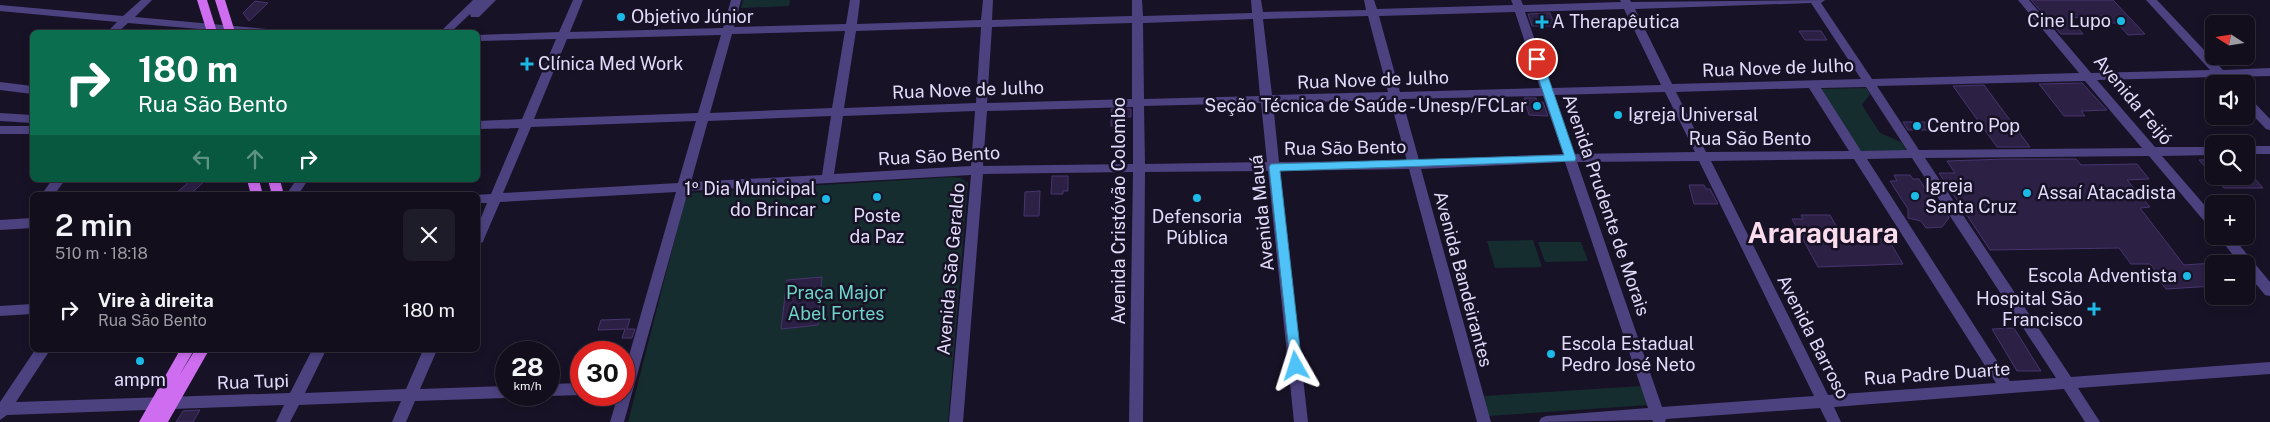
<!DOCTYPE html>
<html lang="pt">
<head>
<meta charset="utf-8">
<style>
  :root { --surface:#120e1c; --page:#1f1c29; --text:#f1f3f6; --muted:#9c9ca3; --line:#312e3b }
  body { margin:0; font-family:"Public Sans",sans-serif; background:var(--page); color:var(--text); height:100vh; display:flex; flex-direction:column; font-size:19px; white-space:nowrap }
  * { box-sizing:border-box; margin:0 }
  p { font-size:16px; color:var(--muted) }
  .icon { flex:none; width:28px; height:28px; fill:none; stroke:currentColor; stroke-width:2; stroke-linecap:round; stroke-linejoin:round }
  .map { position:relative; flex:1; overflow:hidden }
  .details { position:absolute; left:30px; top:192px; width:450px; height:160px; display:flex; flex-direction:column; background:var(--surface); border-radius:8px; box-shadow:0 2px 8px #0003,0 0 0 1px var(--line) }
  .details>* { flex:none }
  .top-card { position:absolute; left:30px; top:30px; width:450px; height:152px; border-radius:8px; box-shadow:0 2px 8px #0003,0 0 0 1px var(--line); background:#0b6e4f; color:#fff; overflow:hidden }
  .needle { width:32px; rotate:282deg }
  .tools { position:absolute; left:2205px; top:15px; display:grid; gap:10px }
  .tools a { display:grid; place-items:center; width:50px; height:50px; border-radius:8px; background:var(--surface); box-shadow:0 2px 8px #0003,0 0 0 1px var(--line); font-size:25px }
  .speed { position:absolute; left:495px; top:341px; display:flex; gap:10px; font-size:25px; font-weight:700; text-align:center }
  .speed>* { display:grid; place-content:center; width:65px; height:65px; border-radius:50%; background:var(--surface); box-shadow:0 2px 8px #0003,0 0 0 1px var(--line); line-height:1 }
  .speed small { font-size:12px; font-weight:400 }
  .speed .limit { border:8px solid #d22; background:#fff; color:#111 }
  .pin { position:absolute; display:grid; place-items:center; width:42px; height:42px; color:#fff; margin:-21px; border:2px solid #fff; border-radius:50%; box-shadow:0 1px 5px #0007 }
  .me { position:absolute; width:55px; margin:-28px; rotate:354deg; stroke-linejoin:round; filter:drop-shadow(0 0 4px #0008) }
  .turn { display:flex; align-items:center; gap:18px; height:105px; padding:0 25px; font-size:22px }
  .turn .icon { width:65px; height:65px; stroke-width:2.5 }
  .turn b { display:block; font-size:35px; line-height:42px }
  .lanes { display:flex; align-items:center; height:48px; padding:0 25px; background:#0003; justify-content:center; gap:25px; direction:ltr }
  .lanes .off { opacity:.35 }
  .round { display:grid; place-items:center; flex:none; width:52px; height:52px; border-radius:8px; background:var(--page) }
  .headline { display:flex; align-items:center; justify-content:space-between; height:85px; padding:0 25px }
  h1 { font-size:30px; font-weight:600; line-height:38px }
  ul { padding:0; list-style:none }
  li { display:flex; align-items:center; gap:15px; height:65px; padding:0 25px }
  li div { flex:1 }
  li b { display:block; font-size:19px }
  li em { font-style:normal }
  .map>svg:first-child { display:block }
  .green { fill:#162d2f }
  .building { fill:#2c2045; stroke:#47356e }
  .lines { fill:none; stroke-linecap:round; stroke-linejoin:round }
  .minor { fill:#4c4280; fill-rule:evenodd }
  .major { fill:#ce6df0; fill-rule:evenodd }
  .route { fill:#4fc3f7; stroke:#337fa1 }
  .poi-dot { fill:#1bbae7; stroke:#181226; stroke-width:2 }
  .labels { text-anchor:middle; stroke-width:5; stroke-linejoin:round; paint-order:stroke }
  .poi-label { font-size:18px; fill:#e2dbfb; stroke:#181226; text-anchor:start }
  .street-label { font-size:18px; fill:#e2dbfb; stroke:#181226 }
  .park-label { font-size:18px; fill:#6dd4c7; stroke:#181226 }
  .town-label { font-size:28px; font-weight:bold; fill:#fbdcec; stroke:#181226 }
</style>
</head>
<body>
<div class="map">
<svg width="2270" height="422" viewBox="0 0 2270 422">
  <rect width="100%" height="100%" fill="#181226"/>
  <!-- green -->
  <path class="green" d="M743,0H790L789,6L741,8Z
    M1866,88L1870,94L1862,105L1880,133L1901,142L1907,151L1858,152L1819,89Z
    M953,177L961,178L968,183L948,422H628L685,199L691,193Z
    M1533,240L1542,267L1495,268L1487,241Z
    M1538,242H1581L1588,261L1545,262Z
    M1642,386L1648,405L1489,416L1484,396Z"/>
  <!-- building -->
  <path class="building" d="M2031,0H2113L2145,34L2128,35L2117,23H2110L2104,16L2070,18L2083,34H2061Z
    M255,1L268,3L249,21L243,13Z
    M1548,13H1550L1555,26H1532L1528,14Z
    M1799,31H1821L1827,40H1805Z
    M2082,83L2107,110L2081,111L2085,116H2064L2039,84Z
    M1984,85L2030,147H1997L1953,86Z
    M1524,98H1536L1537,102H1543L1548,116L1529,115Z
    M1111,109H1131V117H1120V126H1111Z
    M1903,122H1925L1930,130H1908Z
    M2006,159H2076L2081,165L2137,164L2149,179L2127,180L2150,207L2140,208L2184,265L2214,263V286L2166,289L2159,280H2163L2150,264H2131L2119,248L1990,250L1939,173H1955L1947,161Z
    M2214,159V176H2246V169L2263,188H2224L2199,160Z
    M1894,175H1910L1913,179H1919L1940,211L1946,213L1949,218L1942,227L1926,228L1921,221L1908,218V209L1890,181H1897Z
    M1052,176H1068V191H1063V194H1051Z
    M191,180H206L189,195H174Z
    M1689,185H1704L1706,189H1710L1718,204H1694Z
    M1040,191L1039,216H1024L1025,192Z
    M1801,215H1830L1844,240L1888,239L1903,264L1818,267L1792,219H1803Z
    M822,277L818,325L781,329L787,280Z
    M630,319L627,329H635L632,338H622L625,329L598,330L601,320Z
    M2014,328L2037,365L2041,371H2017L1992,329Z
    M200,410L193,422H176L183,411Z"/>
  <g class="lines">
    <!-- minor -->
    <path class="minor" d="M141,0H152L135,17L267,29L272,32H235L128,23L118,32H107L117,22L0,11V5L123,16Z
      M473,0H496L479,17H471L470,14L451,32H440Z
      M573,0H583L570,32L723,28L731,0H741L734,27L846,24L850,0H860L857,24L981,20L983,0H993L992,20L1132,16V0H1142L1143,16L1252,13L1251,0H1261L1263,12L1366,10L1364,0H1374L1377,9L1513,5L1511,0H1521L1523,5L1621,2L1620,0H1630L1631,2L1825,0L1821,3L1872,79L2079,73L2018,0H2029L2091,73L2210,70L2146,0H2157L2223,70L2270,68V76L2230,77L2235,84H2223L2217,77L2097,80L2155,147H2214V155L2162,156L2214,216V230L2210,228L2149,156L1925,158L2071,377L2270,362V374L2078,388L2100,422H2085L2064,389L1834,407L1841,422H1827L1820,408L1666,419L1665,422H1653L1652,420L1539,422L1541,418L1546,416L1648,408L1565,162L1421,169L1491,422H1477L1409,169L1280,171L1308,422H1294L1268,171L1145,172L1143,422H1129L1133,172L983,174L963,422H949L971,175L688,191L624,422H610L618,395H624V373L676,192L500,202L484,239L483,242L478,244V225L487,203H478L476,195L491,194L519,128L478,129V121L522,119L556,39L478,41V35L559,32ZM1811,3L1861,79L1672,84L1635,9ZM1624,9L1661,85L1552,88L1525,12ZM1515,12L1540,88L1400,92L1379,16ZM1368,16L1388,92L1272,95L1263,19ZM1253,19L1260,96L1144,99L1143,23ZM1132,23V99L987,103L992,27ZM981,27L976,103L844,108L856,31ZM845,31L832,108L710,113L732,34ZM721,35L698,113L534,119L567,39ZM2085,81L2142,148L1919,150L1877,86ZM1866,87L1907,150L1861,151L1821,88ZM1809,88L1849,151L1706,152L1676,92ZM1665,92L1695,152L1574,154L1554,95ZM1543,96L1563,154L1419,160L1402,99ZM1390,100L1407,161L1279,162L1273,103ZM1261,103L1267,162L1145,164L1144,106ZM1133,107V164L983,166L987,111ZM975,111L971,166L834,174L843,116ZM831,116L822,175L691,182L708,121ZM696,121L678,183L503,193L531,127ZM1912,158L2056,378L2010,381L1867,159ZM1854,159L1996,383L1828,395L1711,161ZM1699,161L1814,396L1662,407L1577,162Z
      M0,82L32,86V94L0,90Z
      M2246,97L2250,98L2270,119V130L2266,129L2246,108Z
      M0,113L32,115V123L0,121Z
      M0,126H32V134H0Z
      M2246,146H2270V154H2246Z
      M52,180H65L54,195H41Z
      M296,180H308L298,195H286Z
      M32,218V228L0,230V220Z
      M2218,236H2232L2270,282V296L2265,295L2246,272V264H2240Z
      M32,304V314L0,316V306Z
      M35,350H50L16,402L290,393L312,350H326L305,393L406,389L423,350H437L420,389L506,386V395H512L506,398L415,401L406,422H392L401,401L299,405L290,422H276L284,405L7,415L0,420V402Z
      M581,383V395L549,396L546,395H549V384Z"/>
    <!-- major -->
    <path class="major" d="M197,0H207L217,32H207Z
      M215,0H225L235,32H225Z
      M247,180H259L263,195H251Z
      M268,180H280L284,195H272Z
      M180,350H194L179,376L195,350H209L168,422H139Z"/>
  </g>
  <!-- route -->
  <path class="route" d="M1537,56L1542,59L1576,158L1575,161L1280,171L1302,366L1296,371L1291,370L1269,167L1271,164L1564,155L1532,59Z"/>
  <!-- markers -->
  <g class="poi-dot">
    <circle cx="621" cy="17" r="5"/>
    <circle cx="2121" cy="21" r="5"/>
    <path d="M1539.5 14.5h5v5h5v5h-5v5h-5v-5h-5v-5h5z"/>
    <path d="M524.5 56.5h5v5h5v5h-5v5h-5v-5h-5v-5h5z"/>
    <circle cx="1537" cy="106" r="5"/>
    <circle cx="1618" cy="115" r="5"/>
    <circle cx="1917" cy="126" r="5"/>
    <circle cx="2027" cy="193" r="5"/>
    <circle cx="1915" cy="196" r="5"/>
    <circle cx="877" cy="197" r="5"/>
    <circle cx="1197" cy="198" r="5"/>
    <circle cx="826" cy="199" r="5"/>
    <circle cx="2187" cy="276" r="5"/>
    <path d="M2091.5 301.5h5v5h5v5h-5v5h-5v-5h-5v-5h5z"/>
    <circle cx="1551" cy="354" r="5"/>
    <circle cx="140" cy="361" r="5"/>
  </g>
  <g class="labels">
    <!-- poi labels -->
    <g class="poi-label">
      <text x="631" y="23">Objetivo Júnior</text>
      <text x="2111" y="27" text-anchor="end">Cine Lupo</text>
      <text x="1552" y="28">A Therapêutica</text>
      <text x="538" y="70">Clínica Med Work</text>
      <text x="1527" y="112" text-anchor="end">Seção Técnica de Saúde - Unesp/FCLar</text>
      <text x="1628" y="121">Igreja Universal</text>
      <text x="1927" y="132">Centro Pop</text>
      <text x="1925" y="192">Igreja<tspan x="1925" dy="21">Santa Cruz</tspan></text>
      <text x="816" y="195" text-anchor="end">1º Dia Municipal<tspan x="816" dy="21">do Brincar</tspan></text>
      <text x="2037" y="199">Assaí Atacadista</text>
      <text x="877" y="222" text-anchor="middle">Poste<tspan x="877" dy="21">da Paz</tspan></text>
      <text x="1197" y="223" text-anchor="middle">Defensoria<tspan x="1197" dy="21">Pública</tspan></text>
      <text x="2177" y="282" text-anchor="end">Escola Adventista</text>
      <text x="2083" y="305" text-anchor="end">Hospital São<tspan x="2083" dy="21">Francisco</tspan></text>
      <text x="1561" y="350">Escola Estadual<tspan x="1561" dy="21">Pedro José Neto</tspan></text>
      <text x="140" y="386" text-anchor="middle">ampm</text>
    </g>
    <!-- street labels -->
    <g class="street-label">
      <text transform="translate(1778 68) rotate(-2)" y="6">Rua Nove de Julho</text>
      <text transform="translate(1373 80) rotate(-2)" y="6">Rua Nove de Julho</text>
      <text transform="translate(968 90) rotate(-2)" y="6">Rua Nove de Julho</text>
      <text transform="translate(2133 100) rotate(50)" y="6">Avenida Feijó</text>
      <text x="1750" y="145">Rua São Bento</text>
      <text transform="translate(1345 148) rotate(-1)" y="6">Rua São Bento</text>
      <text transform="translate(939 156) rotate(-3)" y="6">Rua São Bento</text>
      <text transform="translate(1606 205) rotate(71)" y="6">Avenida Prudente de Morais</text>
      <text transform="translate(1119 211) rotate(-90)" y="6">Avenida Cristóvão Colombo</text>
      <text transform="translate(1262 213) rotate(-96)" y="6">Avenida Mauá</text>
      <text transform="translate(951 269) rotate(-85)" y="6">Avenida São Geraldo</text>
      <text transform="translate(1463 279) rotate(75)" y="6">Avenida Bandeirantes</text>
      <text transform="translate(1813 337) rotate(63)" y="6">Avenida Barroso</text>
      <text transform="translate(1937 374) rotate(-4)" y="6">Rua Padre Duarte</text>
      <text transform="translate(253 382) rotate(-2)" y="6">Rua Tupi</text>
    </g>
    <!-- park labels -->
    <g class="park-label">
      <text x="836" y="299">Praça Major<tspan x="836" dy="21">Abel Fortes</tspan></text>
    </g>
    <!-- town labels -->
    <g class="town-label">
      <text x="1823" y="243">Araraquara</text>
    </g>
  </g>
</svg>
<div class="tools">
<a><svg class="needle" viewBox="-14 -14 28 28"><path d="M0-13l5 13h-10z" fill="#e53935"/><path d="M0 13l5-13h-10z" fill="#9c9ca3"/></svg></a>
<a><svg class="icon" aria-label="sound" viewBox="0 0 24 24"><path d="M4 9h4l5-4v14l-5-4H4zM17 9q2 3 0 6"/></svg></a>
<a><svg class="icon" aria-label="search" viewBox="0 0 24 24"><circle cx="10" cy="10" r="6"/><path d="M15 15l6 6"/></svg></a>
<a>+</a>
<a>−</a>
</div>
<div class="speed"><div>28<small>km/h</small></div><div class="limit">30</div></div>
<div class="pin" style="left:1537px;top:59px;background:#d93025"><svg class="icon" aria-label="arrive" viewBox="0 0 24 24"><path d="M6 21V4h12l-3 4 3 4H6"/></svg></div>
<svg class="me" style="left:1296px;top:366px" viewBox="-20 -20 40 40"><path d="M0-17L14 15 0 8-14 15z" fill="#4fc3f7" stroke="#fff" stroke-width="4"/></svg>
<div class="top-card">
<div class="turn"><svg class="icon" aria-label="right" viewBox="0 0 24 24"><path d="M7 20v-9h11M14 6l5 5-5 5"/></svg><div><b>180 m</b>Rua São Bento</div></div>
<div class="lanes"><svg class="icon off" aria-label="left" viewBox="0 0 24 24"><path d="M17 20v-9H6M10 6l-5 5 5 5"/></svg><svg class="icon off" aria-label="ahead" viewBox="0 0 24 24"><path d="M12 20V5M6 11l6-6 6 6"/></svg><svg class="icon" aria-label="right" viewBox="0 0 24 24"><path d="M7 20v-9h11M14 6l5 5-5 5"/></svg></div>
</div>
<section class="details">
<div class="headline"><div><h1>2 min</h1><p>510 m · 18:18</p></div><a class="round"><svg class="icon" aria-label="close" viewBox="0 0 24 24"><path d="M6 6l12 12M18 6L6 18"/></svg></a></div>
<ul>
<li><svg class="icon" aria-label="right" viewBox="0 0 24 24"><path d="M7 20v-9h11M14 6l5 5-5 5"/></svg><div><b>Vire à direita</b><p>Rua São Bento</p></div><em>180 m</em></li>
</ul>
</section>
</div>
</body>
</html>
